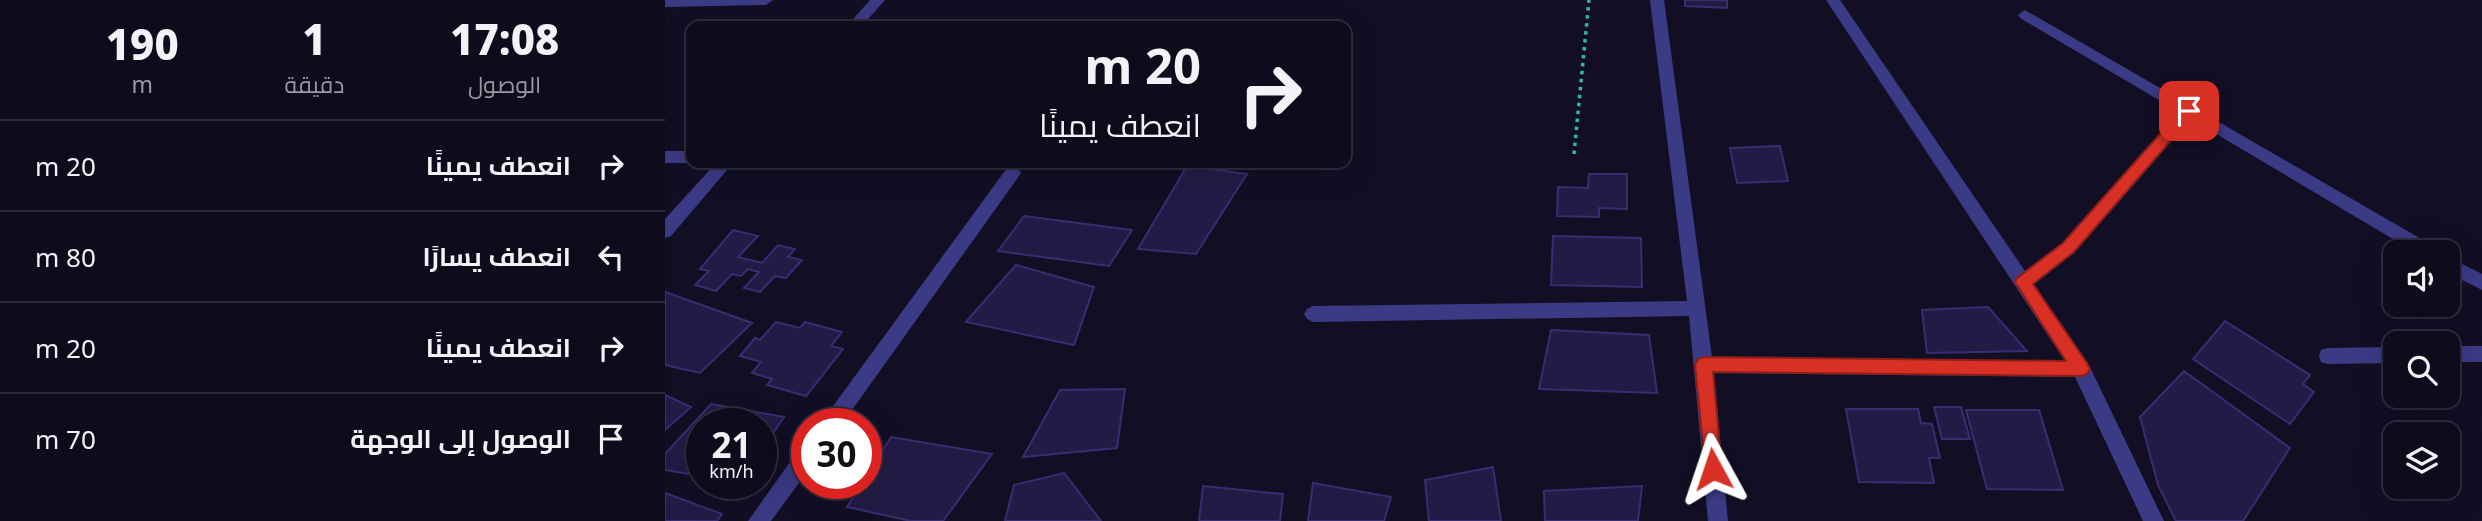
<!DOCTYPE html>
<html lang="ar">
<head>
<meta charset="utf-8">
<style>
  :root { --surface:#0e0b1c; --page:#171425; --text:#f1f3f6; --muted:#9b9ba3; --line:#2e2b3b }
  body { margin:0; font-family:"Noto Sans",Cairo,sans-serif; background:var(--page); color:var(--text); direction:rtl; height:100vh; display:flex; flex-direction:column; font-size:26px; white-space:nowrap }
  * { box-sizing:border-box; margin:0 }
  p { font-size:23px; color:var(--muted) }
  .icon { flex:none; width:38px; height:38px; fill:none; stroke:currentColor; stroke-width:2; stroke-linecap:round; stroke-linejoin:round }
  .map { position:relative; flex:1; overflow:hidden; direction:ltr }
  .details { display:flex; flex-direction:column; background:var(--surface); width:665px }
  .details>* { flex:none }
  .hud { position:absolute; left:21px; top:21px; width:665px; height:147px; border-radius:14px; box-shadow:0 7px 28px #0002,0 0 0 2px var(--line); direction:rtl; background:#0e0b1c; color:var(--text); overflow:hidden }
  .tools { position:absolute; left:1718px; top:240px; display:grid; gap:14px }
  .tools a { display:grid; place-items:center; width:77px; height:77px; border-radius:14px; background:var(--surface); box-shadow:0 7px 28px #0002,0 0 0 2px var(--line); font-size:35px }
  .speed { position:absolute; left:21px; top:408px; display:flex; gap:14px; font-size:35px; font-weight:700; text-align:center }
  .speed>* { display:grid; place-content:center; width:91px; height:91px; border-radius:50%; background:var(--surface); box-shadow:0 7px 28px #0002,0 0 0 2px var(--line); line-height:1 }
  .speed small { font-size:18px; font-weight:400 }
  .speed .limit { border:10px solid #d22; background:#fff; color:#111 }
  .pin { position:absolute; display:grid; place-items:center; width:60px; height:60px; color:#fff; margin:-30px; border-radius:14px; box-shadow:0 4px 10px #0006 }
  .me { position:absolute; width:77px; margin:-38px; rotate:355deg; stroke-linejoin:round; filter:drop-shadow(0 0 5px #0008) }
  .turn { display:flex; align-items:center; gap:24px; height:147px; padding:0 35px; font-size:32px }
  .turn .icon { width:91px; height:91px; stroke-width:2.5 }
  .turn b { display:block; font-size:49px; line-height:60px }
  .eta { display:flex; justify-content:space-evenly; align-items:center; height:119px; text-align:center }
  .eta b { font-size:42px; font-weight:800; line-height:49px }
  ul { padding:0; list-style:none }
  li { display:flex; align-items:center; gap:21px; height:91px; padding:0 35px; border-top:2px solid var(--line) }
  li div { flex:1 }
  li b { display:block; font-size:26px }
  li em { font-style:normal }
  main { display:flex; flex:1; min-height:0 }
  .map>svg:first-child { display:block }
  .building { fill:#231b46; stroke:#392d72; stroke-width:2 }
  .lines { fill:none; stroke-linecap:round; stroke-linejoin:round }
  .path { stroke:#2fb7ab; stroke-width:3.5; stroke-dasharray:3.5 4.5; stroke-linecap:butt }
  .minor { fill:#3b3a84; fill-rule:evenodd }
  .route { fill:#d93025; stroke:#8d1f18; stroke-width:2 }
</style>
</head>
<body>
<main>
<div class="map">
<svg width="1817" height="521" viewBox="0 0 1817 521">
  <rect width="100%" height="100%" fill="#120f25"/>
  <!-- building -->
  <path class="building" d="M1020,0H1062V8L1020,6Z
    M299,20L345,26H294Z
    M1115,146L1123,181L1072,183L1065,148Z
    M522,166L582,174L531,254L473,249Z
    M924,174H962V209L934,208V217L892,216L893,187L923,188Z
    M359,216L467,230L444,266L333,251Z
    M68,230L93,236L73,257L97,263L113,245L130,249L123,257L137,260L121,278L110,276L95,292L79,288L94,272L83,269L76,276L67,274L51,291L30,285L44,271L35,269Z
    M888,236L976,238L977,287L886,285Z
    M351,265L429,287L409,345L301,322Z
    M0,292L87,323L35,373L0,365Z
    M1323,307L1362,351L1262,353L1257,310Z
    M1560,321L1645,375L1638,384L1649,392L1625,424L1528,359Z
    M111,322L135,328L140,322L177,332L166,346L178,349L141,396L102,385L107,379L87,373L96,362L75,356L90,338L95,340Z
    M886,330L984,335L992,393L874,389Z
    M1519,371L1625,448L1578,521H1511L1493,485L1475,417Z
    M460,389L452,448L358,457L395,390Z
    M0,395L26,407L0,430Z
    M46,404L119,417L96,451V424H37V476L0,470V454Z
    M1269,407H1296L1305,439H1277Z
    M1181,409H1253L1256,423L1267,424L1275,458H1264L1269,483L1194,482Z
    M1301,410H1374L1398,490L1322,489Z
    M226,437L327,454L278,521H246L182,507L197,483H201V477Z
    M828,467L836,521H764L760,480Z
    M399,473L436,521H340L349,485Z
    M648,483L726,497L719,521H643Z
    M538,486L618,494L615,521H534Z
    M977,486L973,521H880L879,491Z
    M0,493L57,514L52,521H0Z"/>
  <g class="lines">
    <!-- path -->
    <path class="path" d="M909,154L924,0"/>
    <!-- minor -->
    <path class="minor" d="M0,0H108L101,5L0,7Z
      M205,0H220L197,26H182Z
      M985,0H999L1047,357L1400,361L1161,0H1175L1360,271L1397,243L1514,112L1355,18L1353,15L1360,10L1770,247L1773,252H1750L1526,119L1409,253L1369,284L1423,363L1499,521H1478L1410,377L1049,373L1063,521H1043L1024,316L648,322L642,319L639,314L642,309L648,306L1022,301Z
      M0,151H26L27,163H0Z
      M51,163H68L6,236L0,238V219Z
      M348,166L356,172L354,176L177,424H155L342,168Z
      M1783,257L1817,274V290L1783,273Z
      M1783,346H1817V362H1783Z
      M1731,347V363L1663,364L1656,362L1654,356L1656,350L1663,348Z
      M142,446V472L106,521H83L135,448Z"/>
  </g>
  <!-- route -->
  <path class="route" d="M1524,106L1531,111L1529,114L1409,252L1368,284L1422,363L1425,369L1422,374L1416,376L1048,372L1057,469L1054,475L1048,477L1041,475L1030,365L1033,359L1039,357L1401,361L1350,282L1352,278L1398,243L1519,107Z"/>
</svg>
<div class="tools">
<a><svg class="icon" aria-label="sound" viewBox="0 0 24 24"><path d="M4 9h4l5-4v14l-5-4H4zM17 9q2 3 0 6"/></svg></a>
<a><svg class="icon" aria-label="search" viewBox="0 0 24 24"><circle cx="10" cy="10" r="6"/><path d="M15 15l6 6"/></svg></a>
<a><svg class="icon" aria-label="layers" viewBox="0 0 24 24"><path d="M12 4l9 5-9 5-9-5zM3 14l9 5 9-5"/></svg></a>
</div>
<div class="speed"><div>21<small>km/h</small></div><div class="limit">30</div></div>
<div class="pin" style="left:1524px;top:111px;background:#d93025"><svg class="icon" aria-label="arrive" viewBox="0 0 24 24"><path d="M6 21V4h12l-3 4 3 4H6"/></svg></div>
<svg class="me" style="left:1048px;top:469px" viewBox="-20 -20 40 40"><path d="M0-17L14 15 0 8-14 15z" fill="#d93025" stroke="#fff" stroke-width="4"/></svg>
<div class="hud">
<div class="turn"><svg class="icon" aria-label="right" viewBox="0 0 24 24"><path d="M7 20v-9h11M14 6l5 5-5 5"/></svg><div><b>20 m</b>انعطف يمينًا</div></div>
</div>
</div>
<section class="details">
<div class="eta">
<div><b>17:08</b><p>الوصول</p></div>
<div><b>1</b><p>دقيقة</p></div>
<div><b>190</b><p>m</p></div>
</div>
<ul>
<li><svg class="icon" aria-label="right" viewBox="0 0 24 24"><path d="M7 20v-9h11M14 6l5 5-5 5"/></svg><div><b>انعطف يمينًا</b></div><em>20 m</em></li>
<li><svg class="icon" aria-label="left" viewBox="0 0 24 24"><path d="M17 20v-9H6M10 6l-5 5 5 5"/></svg><div><b>انعطف يسارًا</b></div><em>80 m</em></li>
<li><svg class="icon" aria-label="right" viewBox="0 0 24 24"><path d="M7 20v-9h11M14 6l5 5-5 5"/></svg><div><b>انعطف يمينًا</b></div><em>20 m</em></li>
<li><svg class="icon" aria-label="arrive" viewBox="0 0 24 24"><path d="M6 21V4h12l-3 4 3 4H6"/></svg><div><b>الوصول إلى الوجهة</b></div><em>70 m</em></li>
</ul>
</section>
</main>
</body>
</html>
